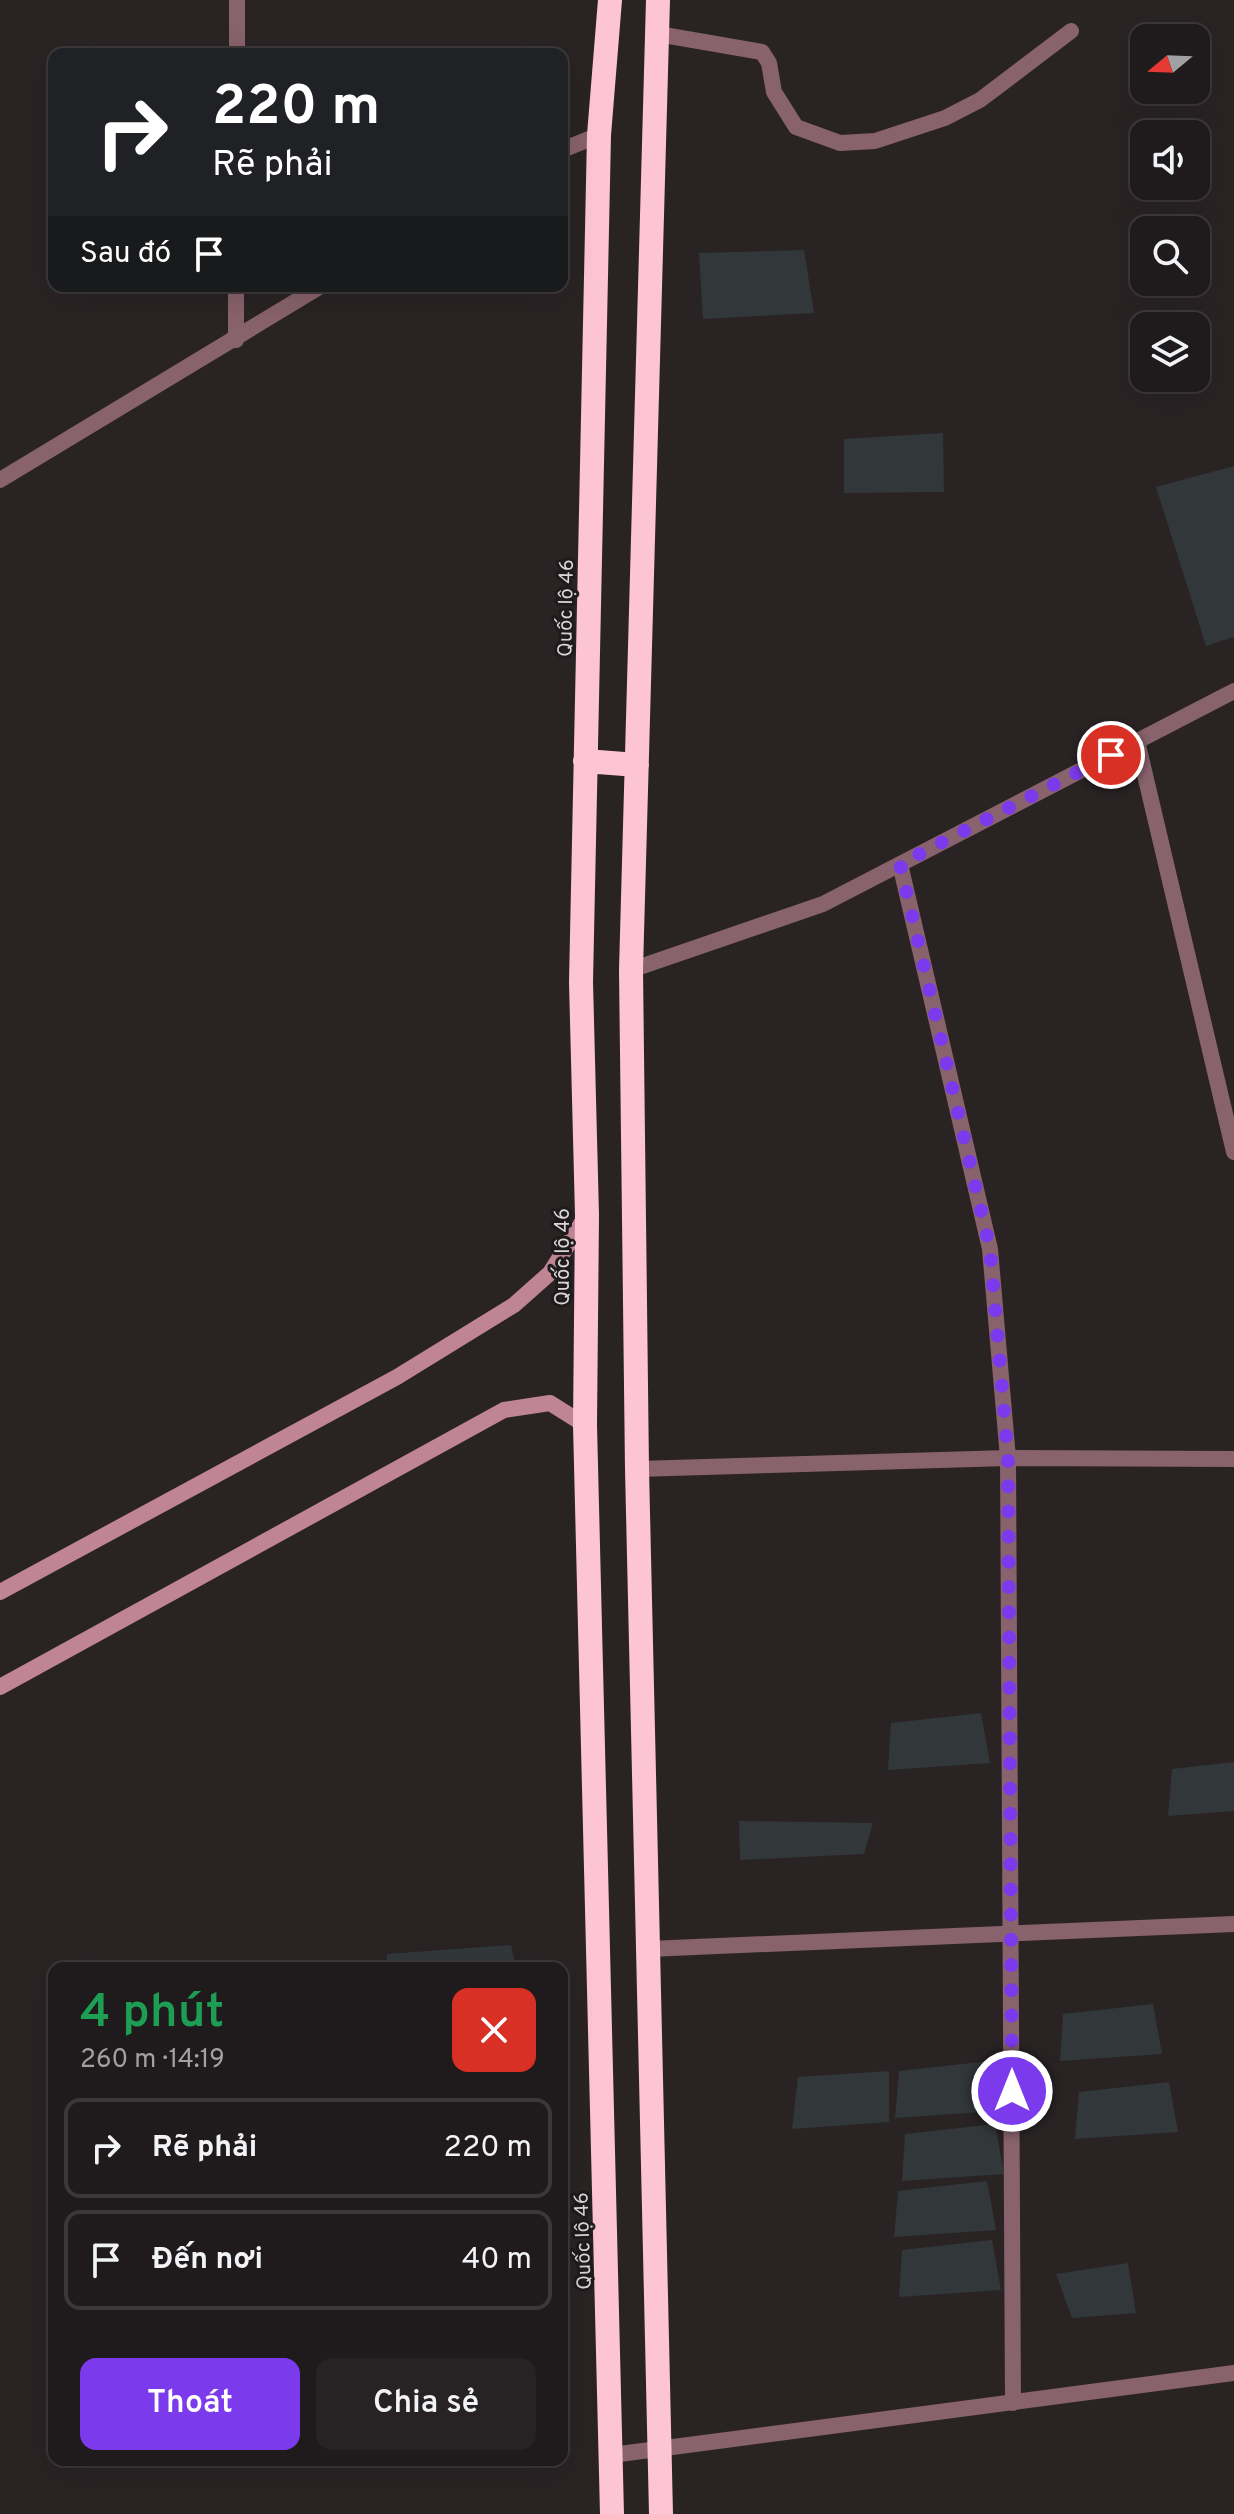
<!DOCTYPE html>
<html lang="vi">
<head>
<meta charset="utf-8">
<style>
  :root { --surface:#1f1a1b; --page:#272324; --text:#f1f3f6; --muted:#a1a1a3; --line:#3c383a; --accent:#7c3aed }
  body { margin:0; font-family:Overpass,sans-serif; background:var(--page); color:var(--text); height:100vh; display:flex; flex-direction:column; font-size:30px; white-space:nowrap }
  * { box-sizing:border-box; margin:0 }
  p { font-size:26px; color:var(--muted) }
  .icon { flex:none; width:44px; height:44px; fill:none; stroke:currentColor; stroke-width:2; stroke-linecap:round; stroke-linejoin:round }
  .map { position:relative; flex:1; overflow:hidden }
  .sheet { position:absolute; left:48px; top:1962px; width:520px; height:504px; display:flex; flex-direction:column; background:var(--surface); border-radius:16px; box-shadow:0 8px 32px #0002,0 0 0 2px var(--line) }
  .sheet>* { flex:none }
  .hud { position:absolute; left:48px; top:48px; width:520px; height:244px; border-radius:16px; box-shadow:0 8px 32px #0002,0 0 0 2px var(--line); background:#202124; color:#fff; overflow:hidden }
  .needle { width:52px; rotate:251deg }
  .fabs { position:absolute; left:1130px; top:24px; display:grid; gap:16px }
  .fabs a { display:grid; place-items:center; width:80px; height:80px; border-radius:16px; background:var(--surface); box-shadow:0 8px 32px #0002,0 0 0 2px var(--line); font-size:40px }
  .pin { position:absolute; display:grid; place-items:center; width:68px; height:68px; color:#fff; margin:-34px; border:4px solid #fff; border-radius:50%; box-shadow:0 2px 8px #0007 }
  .me { position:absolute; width:88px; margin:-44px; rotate:0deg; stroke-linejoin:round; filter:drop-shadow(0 0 6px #0008) }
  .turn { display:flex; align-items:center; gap:28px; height:168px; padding:0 32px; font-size:36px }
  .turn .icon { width:104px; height:104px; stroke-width:2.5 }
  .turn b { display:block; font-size:56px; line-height:68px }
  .then { display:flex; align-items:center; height:76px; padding:0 32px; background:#0003; gap:16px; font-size:30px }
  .round { display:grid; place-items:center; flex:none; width:84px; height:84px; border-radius:16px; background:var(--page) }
  .head { display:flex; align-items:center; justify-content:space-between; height:136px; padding:0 32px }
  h1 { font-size:48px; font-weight:600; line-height:60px; color:#1e9e55 }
  .action { display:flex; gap:16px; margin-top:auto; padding:16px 32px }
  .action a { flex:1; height:92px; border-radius:16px; background:var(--accent); color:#fff; font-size:32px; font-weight:600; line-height:92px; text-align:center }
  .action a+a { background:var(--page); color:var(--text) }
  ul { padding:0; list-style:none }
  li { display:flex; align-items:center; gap:24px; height:100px; margin:0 16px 12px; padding:0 16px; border:4px solid var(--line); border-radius:16px }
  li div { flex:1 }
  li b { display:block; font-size:30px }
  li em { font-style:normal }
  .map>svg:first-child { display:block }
  .building { fill:#32373a }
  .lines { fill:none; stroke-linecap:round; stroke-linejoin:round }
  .street { stroke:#88626c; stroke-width:16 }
  .secondary { stroke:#c08595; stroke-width:16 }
  .highway { stroke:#fdc4d3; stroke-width:24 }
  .route { stroke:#7c3aed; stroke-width:14; stroke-dasharray:0 25.2 }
  .labels { text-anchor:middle; stroke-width:6; stroke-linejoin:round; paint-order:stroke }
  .street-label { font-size:20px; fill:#dad6d7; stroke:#1f1a1b }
</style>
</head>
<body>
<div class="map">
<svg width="1234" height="2514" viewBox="0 0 1234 2514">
  <rect width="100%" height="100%" fill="#292324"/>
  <!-- building -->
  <path class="building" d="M804,250L814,313L703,319L699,253Z
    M943,433L944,492L844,493V439Z
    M1234,466V637L1206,646L1156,487Z
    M981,1713L990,1763L888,1770L891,1723Z
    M1234,1762V1811L1168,1816L1172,1769Z
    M739,1821L873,1823L864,1854L740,1860Z
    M511,1945L516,1968H387V1954Z
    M1153,2004L1162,2054L1060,2061L1063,2014Z
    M989,2061L997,2111L895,2118L899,2071Z
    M889,2071V2122L792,2129L798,2077Z
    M1169,2082L1178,2132L1075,2139L1079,2092Z
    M995,2124L1004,2174L902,2181L905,2134Z
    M987,2181L996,2230L894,2237L898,2191Z
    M992,2240L1001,2290L899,2297L902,2250Z
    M1128,2263L1136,2313L1072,2318L1056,2274Z"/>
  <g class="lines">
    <!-- street -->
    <path class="street" d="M658,34L762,52L769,63L774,92L796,127L840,143L875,141L945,118L980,100L1071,31
      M237,54V0
      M562,150L599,135
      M236,340V286
      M0,480L321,286
      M1137,741L1234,1152
      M900,864L990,1249L1008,1458L1013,2403
      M631,970L823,904L1234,691
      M637,1469L1008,1458L1234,1459
      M649,1949L1234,1924
      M612,2455L1234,2373"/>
    <!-- secondary -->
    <path class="secondary" d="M0,1592L397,1377L514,1305L550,1273L586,1216
      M0,1687L504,1410L550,1403L585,1425"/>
    <!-- highway -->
    <path class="highway" d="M610,0L599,135L581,982L587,1215L585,1425L612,2514
      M658,0L631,970L637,1469L661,2514
      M585,761L637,765"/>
  </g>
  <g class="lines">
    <!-- route -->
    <path class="route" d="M1012,2091L1008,1458L990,1249L900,864L1111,755"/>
  </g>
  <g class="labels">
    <!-- street labels -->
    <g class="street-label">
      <text transform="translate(565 608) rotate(-89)" y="7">Quốc lộ 46</text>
      <text transform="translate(562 1257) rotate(-90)" y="7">Quốc lộ 46</text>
      <text transform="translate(582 2241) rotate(-92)" y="7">Quốc lộ 46</text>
    </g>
  </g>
</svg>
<div class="fabs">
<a><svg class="needle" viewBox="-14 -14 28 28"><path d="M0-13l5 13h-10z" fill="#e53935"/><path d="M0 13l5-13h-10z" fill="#a1a1a3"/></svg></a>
<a><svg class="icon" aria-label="sound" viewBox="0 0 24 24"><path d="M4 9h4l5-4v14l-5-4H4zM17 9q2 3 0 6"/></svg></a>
<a><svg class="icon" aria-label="search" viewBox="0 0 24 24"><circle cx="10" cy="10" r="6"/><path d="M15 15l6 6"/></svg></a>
<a><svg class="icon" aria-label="layers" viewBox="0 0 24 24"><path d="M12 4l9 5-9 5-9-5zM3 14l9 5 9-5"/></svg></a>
</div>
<div class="pin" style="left:1111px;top:755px;background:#d93025"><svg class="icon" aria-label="arrive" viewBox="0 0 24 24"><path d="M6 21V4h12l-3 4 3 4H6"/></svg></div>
<svg class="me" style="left:1012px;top:2091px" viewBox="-20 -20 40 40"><circle r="17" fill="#7c3aed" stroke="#fff" stroke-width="3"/><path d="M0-11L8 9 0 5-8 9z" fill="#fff"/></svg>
<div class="hud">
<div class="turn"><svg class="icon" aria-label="right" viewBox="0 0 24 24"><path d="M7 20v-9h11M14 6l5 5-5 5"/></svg><div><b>220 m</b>Rẽ phải</div></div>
<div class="then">Sau đó<svg class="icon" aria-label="arrive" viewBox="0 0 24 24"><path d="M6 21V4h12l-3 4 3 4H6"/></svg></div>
</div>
<section class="sheet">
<div class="head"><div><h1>4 phút</h1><p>260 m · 14:19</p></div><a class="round" style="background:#d93025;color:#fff"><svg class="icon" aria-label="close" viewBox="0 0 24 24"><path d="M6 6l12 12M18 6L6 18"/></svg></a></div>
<ul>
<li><svg class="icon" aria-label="right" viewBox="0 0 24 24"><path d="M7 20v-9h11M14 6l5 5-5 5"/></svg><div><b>Rẽ phải</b></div><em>220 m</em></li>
<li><svg class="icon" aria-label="arrive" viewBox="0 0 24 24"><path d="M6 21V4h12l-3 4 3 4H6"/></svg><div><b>Đến nơi</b></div><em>40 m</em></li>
</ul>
<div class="action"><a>Thoát</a><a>Chia sẻ</a></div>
</section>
</div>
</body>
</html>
